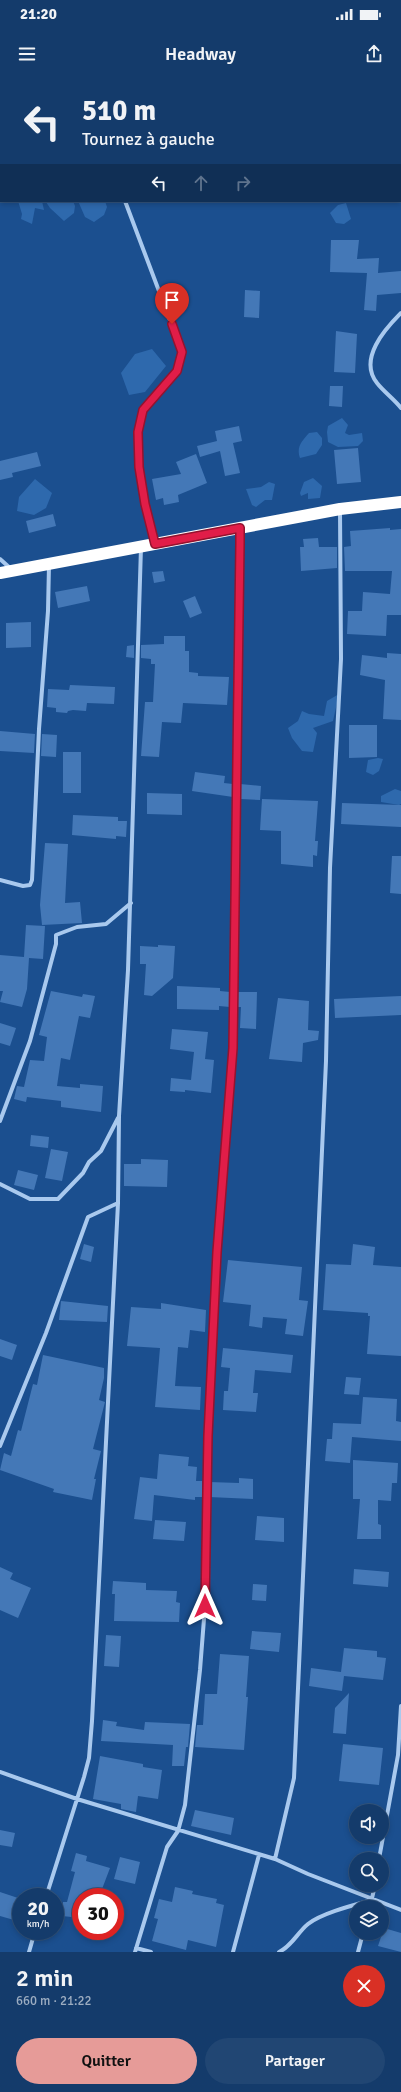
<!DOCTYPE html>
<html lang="fr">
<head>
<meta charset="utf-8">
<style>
  :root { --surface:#143b6b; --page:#214673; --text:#f1f3f6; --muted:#9dadc1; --line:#33557e; --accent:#e69b98 }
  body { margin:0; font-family:Signika,sans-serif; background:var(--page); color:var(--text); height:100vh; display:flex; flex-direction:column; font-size:15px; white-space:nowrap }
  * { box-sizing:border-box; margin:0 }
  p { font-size:13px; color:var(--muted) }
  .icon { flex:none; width:22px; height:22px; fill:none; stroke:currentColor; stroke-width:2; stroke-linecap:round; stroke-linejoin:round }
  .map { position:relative; height:1872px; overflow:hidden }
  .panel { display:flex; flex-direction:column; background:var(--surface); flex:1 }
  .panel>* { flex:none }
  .top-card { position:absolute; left:0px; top:0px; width:401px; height:122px; box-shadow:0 2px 6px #0003,0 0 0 1px var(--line); background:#143b6b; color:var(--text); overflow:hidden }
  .buttons { position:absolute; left:349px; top:1724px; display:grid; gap:8px }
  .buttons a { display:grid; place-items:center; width:40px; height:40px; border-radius:50%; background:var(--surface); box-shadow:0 2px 6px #0003,0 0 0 1px var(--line); font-size:20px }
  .speed { position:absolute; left:12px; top:1808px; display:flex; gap:8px; font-size:20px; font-weight:700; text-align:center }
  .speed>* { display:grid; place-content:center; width:52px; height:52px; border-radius:50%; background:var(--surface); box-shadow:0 2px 6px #0003,0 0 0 1px var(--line); line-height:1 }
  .speed small { font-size:10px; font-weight:400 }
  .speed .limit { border:6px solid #d22; background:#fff; color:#111 }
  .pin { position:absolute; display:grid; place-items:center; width:34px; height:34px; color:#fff; margin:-41px -17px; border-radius:50% 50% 50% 0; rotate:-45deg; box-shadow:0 0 4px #0007 }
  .pin .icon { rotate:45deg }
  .me { position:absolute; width:44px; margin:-22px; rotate:0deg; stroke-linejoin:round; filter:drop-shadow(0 0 3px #0008) }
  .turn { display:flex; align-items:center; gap:14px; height:84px; padding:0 16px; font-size:18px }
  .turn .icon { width:52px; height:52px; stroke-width:2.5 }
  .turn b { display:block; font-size:28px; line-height:34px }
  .lanes { display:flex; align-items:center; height:38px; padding:0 16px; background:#0003; justify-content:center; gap:20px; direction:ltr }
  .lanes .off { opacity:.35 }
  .round { display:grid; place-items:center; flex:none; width:42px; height:42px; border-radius:21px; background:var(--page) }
  .overview { display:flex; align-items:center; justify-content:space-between; height:68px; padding:0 16px }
  h1 { font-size:24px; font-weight:600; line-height:30px }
  .action { display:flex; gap:8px; margin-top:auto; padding:8px 16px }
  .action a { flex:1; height:46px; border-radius:24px; background:var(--accent); color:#111; font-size:16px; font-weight:600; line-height:46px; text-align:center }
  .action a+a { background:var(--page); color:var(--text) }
  .status { display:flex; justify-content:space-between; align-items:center; height:28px; padding:0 20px; background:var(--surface); direction:ltr }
  .status svg { height:11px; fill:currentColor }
  header { display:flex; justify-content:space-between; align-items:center; height:52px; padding:0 16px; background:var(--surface); font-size:18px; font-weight:600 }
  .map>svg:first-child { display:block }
  .green { fill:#2e69ad }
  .building { fill:#4478b7 }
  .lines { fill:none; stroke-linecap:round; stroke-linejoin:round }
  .street { stroke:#a9c9ee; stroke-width:4 }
  .highway { stroke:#fff; stroke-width:12 }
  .route-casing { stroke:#92132f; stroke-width:10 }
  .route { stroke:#e11d48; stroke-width:7 }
</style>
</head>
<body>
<div class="status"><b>21:20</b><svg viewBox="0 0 49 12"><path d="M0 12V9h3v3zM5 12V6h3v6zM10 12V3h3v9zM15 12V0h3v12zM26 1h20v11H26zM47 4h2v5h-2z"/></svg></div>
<header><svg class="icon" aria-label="menu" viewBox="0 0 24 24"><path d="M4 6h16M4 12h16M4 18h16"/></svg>Headway<svg class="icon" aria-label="share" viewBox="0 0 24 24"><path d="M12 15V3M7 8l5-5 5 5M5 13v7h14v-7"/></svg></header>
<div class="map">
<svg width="401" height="1872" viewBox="0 0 401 1872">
  <rect width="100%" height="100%" fill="#1b4f8f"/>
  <!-- green -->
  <path class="green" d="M18,121H42L44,130L35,128L32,144L21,139L22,134Z
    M73,121L75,126L74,133L64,141L50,128L46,122Z
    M78,121H105L107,127L104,135L94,142L85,137Z
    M346,123L351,139L344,144L336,143L330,133L338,125Z
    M152,269L166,286L145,312L129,315L121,293L135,274Z
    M342,338L348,345L345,353L349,355L362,353L363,361L358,366L338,367L328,362L327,352L328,346Z
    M317,352L322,358V365L316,374L300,378C296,367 302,361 309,353Z
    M313,398L322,406L320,418L308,419V413L301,416L300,413L304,402Z
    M35,399L52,413L46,428L34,435L17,431L19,417Z
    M269,402L275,404L272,420H265L256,427L252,425L246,409L261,407Z
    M339,614L333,641L313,648L317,653L313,672L302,671L292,658L288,648L298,641L302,631L309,634L324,636L327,621Z
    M378,678L383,679L379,691L373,695L366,692L368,680Z
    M395,709L401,711V724L399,725L381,722V716Z"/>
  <!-- building -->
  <path class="building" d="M331,160H359L357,179L379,178L378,193L401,191V213L377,215L376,231L364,230L367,193L330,192Z
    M245,210L260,211L259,238L244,237Z
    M336,251L357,254L355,293L334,292Z
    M330,306H343L342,327L329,326Z
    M239,346L242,361L233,363L240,393L225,396L220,371L200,377L197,366L217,361L215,351Z
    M358,368L361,402L337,404L334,370Z
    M37,372L41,386L12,393L13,397L0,400V381Z
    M196,374L207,403L178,415L179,422L164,425L163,418L156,420L152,399L181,394L176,382Z
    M53,434L56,446L29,453L26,441Z
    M390,448V450L401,449V535H387L386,556L347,554L348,531H362L363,512L390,514L392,491H345L344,467L351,466L350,451Z
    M318,458L319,467H337V488L301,491L300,467H304L303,459Z
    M163,491L165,501L154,503L152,492Z
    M87,506L90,521L58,528L55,512Z
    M195,516L202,533L190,538L183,521Z
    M31,542V567L6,568V543Z
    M164,556H185V571H189V592L198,593V596L229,597L227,625L183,623L181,643L162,642L159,677L141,676L145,622H153L155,584H151V579L141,578V565L164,564Z
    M134,565V578L126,577L127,566Z
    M387,573L401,574V640L383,639L385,600L360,595L362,575L387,578Z
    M70,605L115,607L114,624L87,623L86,631L73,630L68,631L67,633L56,632V628L47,627L48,609L69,610Z
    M349,645H377V677L349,678Z
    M0,651L35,654L34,673L0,671Z
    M42,654L57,655L56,677L41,676Z
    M63,672H81V713H63Z
    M195,692L225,696L224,703L233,704V717L192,711Z
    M240,704L261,706L260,720L241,719Z
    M147,713L182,714V735L147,734Z
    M262,719L318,721L315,761H318L317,776L313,775V787L281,784V751L260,750Z
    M342,723L401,725V747L341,744Z
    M73,735L118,737V741H127L126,757L116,756V759L72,755Z
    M45,763L68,764L65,823L80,822L82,843L42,845L40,825Z
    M392,776H401V814L390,813Z
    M26,845L45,846L43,879L29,878L27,909L22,927L0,922L3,911H0V875L24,877Z
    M158,865L175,866L173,898L152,916L144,915L146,884H140V866L158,867Z
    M177,906L220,908V911L230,912V927L219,926V930L177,929Z
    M51,911L82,917L83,914L95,916L90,938L79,936L70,980L61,978L57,1006L80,1008V1004L103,1006L101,1032L61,1027V1021L27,1017L26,1022L14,1019L17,1006L24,1007L30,980L44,981L47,957L39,955Z
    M237,912H257L256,949L240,948L241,927H237Z
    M401,916V935L335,938L334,919Z
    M278,918L309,921L308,950L319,951L318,960L303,963L302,982L269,979Z
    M0,943L16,948L10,966L0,963Z
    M172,949L208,952L205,979L214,980L211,1013L185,1010V1012L170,1011L171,998L191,1000L194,972L170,969Z
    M31,1055L49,1057L48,1068L30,1066Z
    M51,1069L68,1072L62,1101L45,1098Z
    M141,1079L168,1080L167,1107L124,1106V1084H141Z
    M18,1090L38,1095L34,1110L14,1105Z
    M84,1164L94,1167L91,1182L80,1179Z
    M353,1164L375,1167L373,1185L401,1187V1276L367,1274L370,1236H368V1233L323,1230L326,1184L351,1185Z
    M228,1180L302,1187L299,1220L308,1221L303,1256L285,1254L287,1239L263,1237L262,1248L249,1246L251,1225L223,1222Z
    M61,1221L108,1226L107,1242L59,1240Z
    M161,1223L206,1230L205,1252L190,1250L188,1268L178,1267L175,1306L201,1307L200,1330L155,1327L160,1268L127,1266L131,1227L161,1229Z
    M0,1259L17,1265L12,1280L0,1276Z
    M223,1268L293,1275L291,1293L255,1290L253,1313H258L256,1332L223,1330L224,1311H228L230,1288L221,1287Z
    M43,1275L104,1288V1298L99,1320L105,1322L93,1369L101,1371L94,1399H96L92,1420L53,1412L54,1409L0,1390L4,1373L11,1376L18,1350L21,1351L33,1304L37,1305Z
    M346,1297L361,1298L359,1315L344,1314Z
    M363,1317L397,1319L396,1341L401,1342V1361L352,1357L350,1383L325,1381L327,1359H332L333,1343L361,1344Z
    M159,1374L189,1377L188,1386L197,1387L196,1401H202V1417H195V1420L154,1415L152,1441L134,1439L140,1397L157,1399Z
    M353,1380L398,1383L397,1403H392L391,1421L378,1420V1444L381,1445V1459H357L360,1419H353Z
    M239,1398L253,1399V1419L209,1417V1402L239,1403Z
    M257,1436L284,1438V1462L255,1460Z
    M155,1440L186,1442L184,1461L153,1459Z
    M0,1487L13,1493L10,1499L31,1508L18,1538L0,1530Z
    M354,1489L389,1492L388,1507L353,1504Z
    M113,1501L146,1503V1510L177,1511L176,1522L180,1523L179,1542L114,1541L115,1514H112Z
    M253,1504L267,1505L266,1521L252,1520Z
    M252,1551L281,1553L279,1572L250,1569Z
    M106,1555L121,1556L119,1587L104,1586Z
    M344,1568L377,1571V1577L386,1578L383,1600L344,1596L342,1611L309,1606L311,1588L341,1592Z
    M220,1574L249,1576L246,1617H248L244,1670L195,1667L197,1645H203L205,1614H217Z
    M349,1613L346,1654L333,1653L335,1628Z
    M103,1640L117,1642L116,1646L144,1650L145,1642L190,1644L188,1667H186L184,1686H172L173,1665L101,1661Z
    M343,1664L383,1668L379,1705L339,1701Z
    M100,1676L143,1684V1687L162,1690L158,1719L138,1716L136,1732L121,1729V1724L93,1719Z
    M195,1730L234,1738L231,1755L191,1746Z
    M0,1750L15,1753L12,1767L0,1765Z
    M76,1773L87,1776L86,1781L110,1788L99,1817H81V1838L62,1836L63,1822H67L75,1792L71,1791Z
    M120,1777L140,1782L135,1804L114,1799Z
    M175,1807L193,1811L192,1814L217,1819L216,1823L224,1825L216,1867L188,1860L186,1870L152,1861L158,1839L154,1838L159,1819L172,1822Z
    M0,1812L21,1819V1842L0,1836Z
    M384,1848L401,1853V1872L378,1866Z"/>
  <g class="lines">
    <!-- street -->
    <path class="street" d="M72,0V1
      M125,121L182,272C181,278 180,287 176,292C167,306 152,315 143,329C127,356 147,432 155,462
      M401,233C385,249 358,279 377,303C384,312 394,319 401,328
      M0,479L10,488
      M0,800L23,806L30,805L32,800L39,649L48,531L49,485
      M0,1041L30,961L56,864V855L77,847L106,844L131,823
      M0,1104L30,1119H58L83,1093L89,1082L101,1071L118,1038
      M0,1366L46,1253L88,1137L118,1123
      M0,1692L77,1719L275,1779L308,1794L401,1830
      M275,1779L294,1698L326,981L330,788L341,579L340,430
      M379,1779L398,1675L401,1626
      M46,1817L84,1697L89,1678L92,1641L118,1123L119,1036L128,890L141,467
      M370,1827L375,1805
      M136,1868L151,1872
      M29,1872L35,1851
      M135,1872L167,1767L178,1751L185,1725L200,1590L205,1526L206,1387L217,1171L233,968L240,450
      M233,1872L259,1775
      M279,1872C292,1866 297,1853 308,1844C322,1833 354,1825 372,1820
      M358,1872L363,1853"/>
    <!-- highway -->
    <path class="highway" d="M0,493L340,429L401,422"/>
  </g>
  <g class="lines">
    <!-- route casing -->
    <g class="route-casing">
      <path id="route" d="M172,244L182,272L177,291L143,330L138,352L139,387L145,424L155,464L240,448V463L233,968L217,1172L208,1356L205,1526"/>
    </g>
    <!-- route -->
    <use href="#route" class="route"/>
  </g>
</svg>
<div class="buttons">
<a><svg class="icon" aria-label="sound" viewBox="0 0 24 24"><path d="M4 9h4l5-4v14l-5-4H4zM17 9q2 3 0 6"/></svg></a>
<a><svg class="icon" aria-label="search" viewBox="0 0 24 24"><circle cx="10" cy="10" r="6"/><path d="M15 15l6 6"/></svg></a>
<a><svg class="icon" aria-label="layers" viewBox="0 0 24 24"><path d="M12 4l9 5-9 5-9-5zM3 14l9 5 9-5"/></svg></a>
</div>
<div class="speed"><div>20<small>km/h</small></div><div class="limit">30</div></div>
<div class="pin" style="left:172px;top:244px;background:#d93025"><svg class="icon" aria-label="arrive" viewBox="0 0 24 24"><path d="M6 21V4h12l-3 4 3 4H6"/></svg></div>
<svg class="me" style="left:205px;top:1526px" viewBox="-20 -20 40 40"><path d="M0-17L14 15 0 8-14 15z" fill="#e11d48" stroke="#fff" stroke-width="4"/></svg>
<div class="top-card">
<div class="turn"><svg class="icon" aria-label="left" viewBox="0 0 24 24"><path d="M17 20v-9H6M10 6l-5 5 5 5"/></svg><div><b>510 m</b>Tournez à gauche</div></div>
<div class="lanes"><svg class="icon" aria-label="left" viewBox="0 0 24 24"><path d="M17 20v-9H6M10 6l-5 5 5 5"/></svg><svg class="icon off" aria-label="ahead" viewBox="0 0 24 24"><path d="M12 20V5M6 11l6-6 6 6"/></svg><svg class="icon off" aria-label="right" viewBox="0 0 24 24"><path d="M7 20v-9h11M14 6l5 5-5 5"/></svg></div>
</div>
</div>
<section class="panel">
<div class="overview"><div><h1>2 min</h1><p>660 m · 21:22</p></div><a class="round" style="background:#d93025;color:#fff"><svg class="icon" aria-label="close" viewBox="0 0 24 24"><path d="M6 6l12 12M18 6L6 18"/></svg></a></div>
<div class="action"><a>Quitter</a><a>Partager</a></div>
</section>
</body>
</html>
